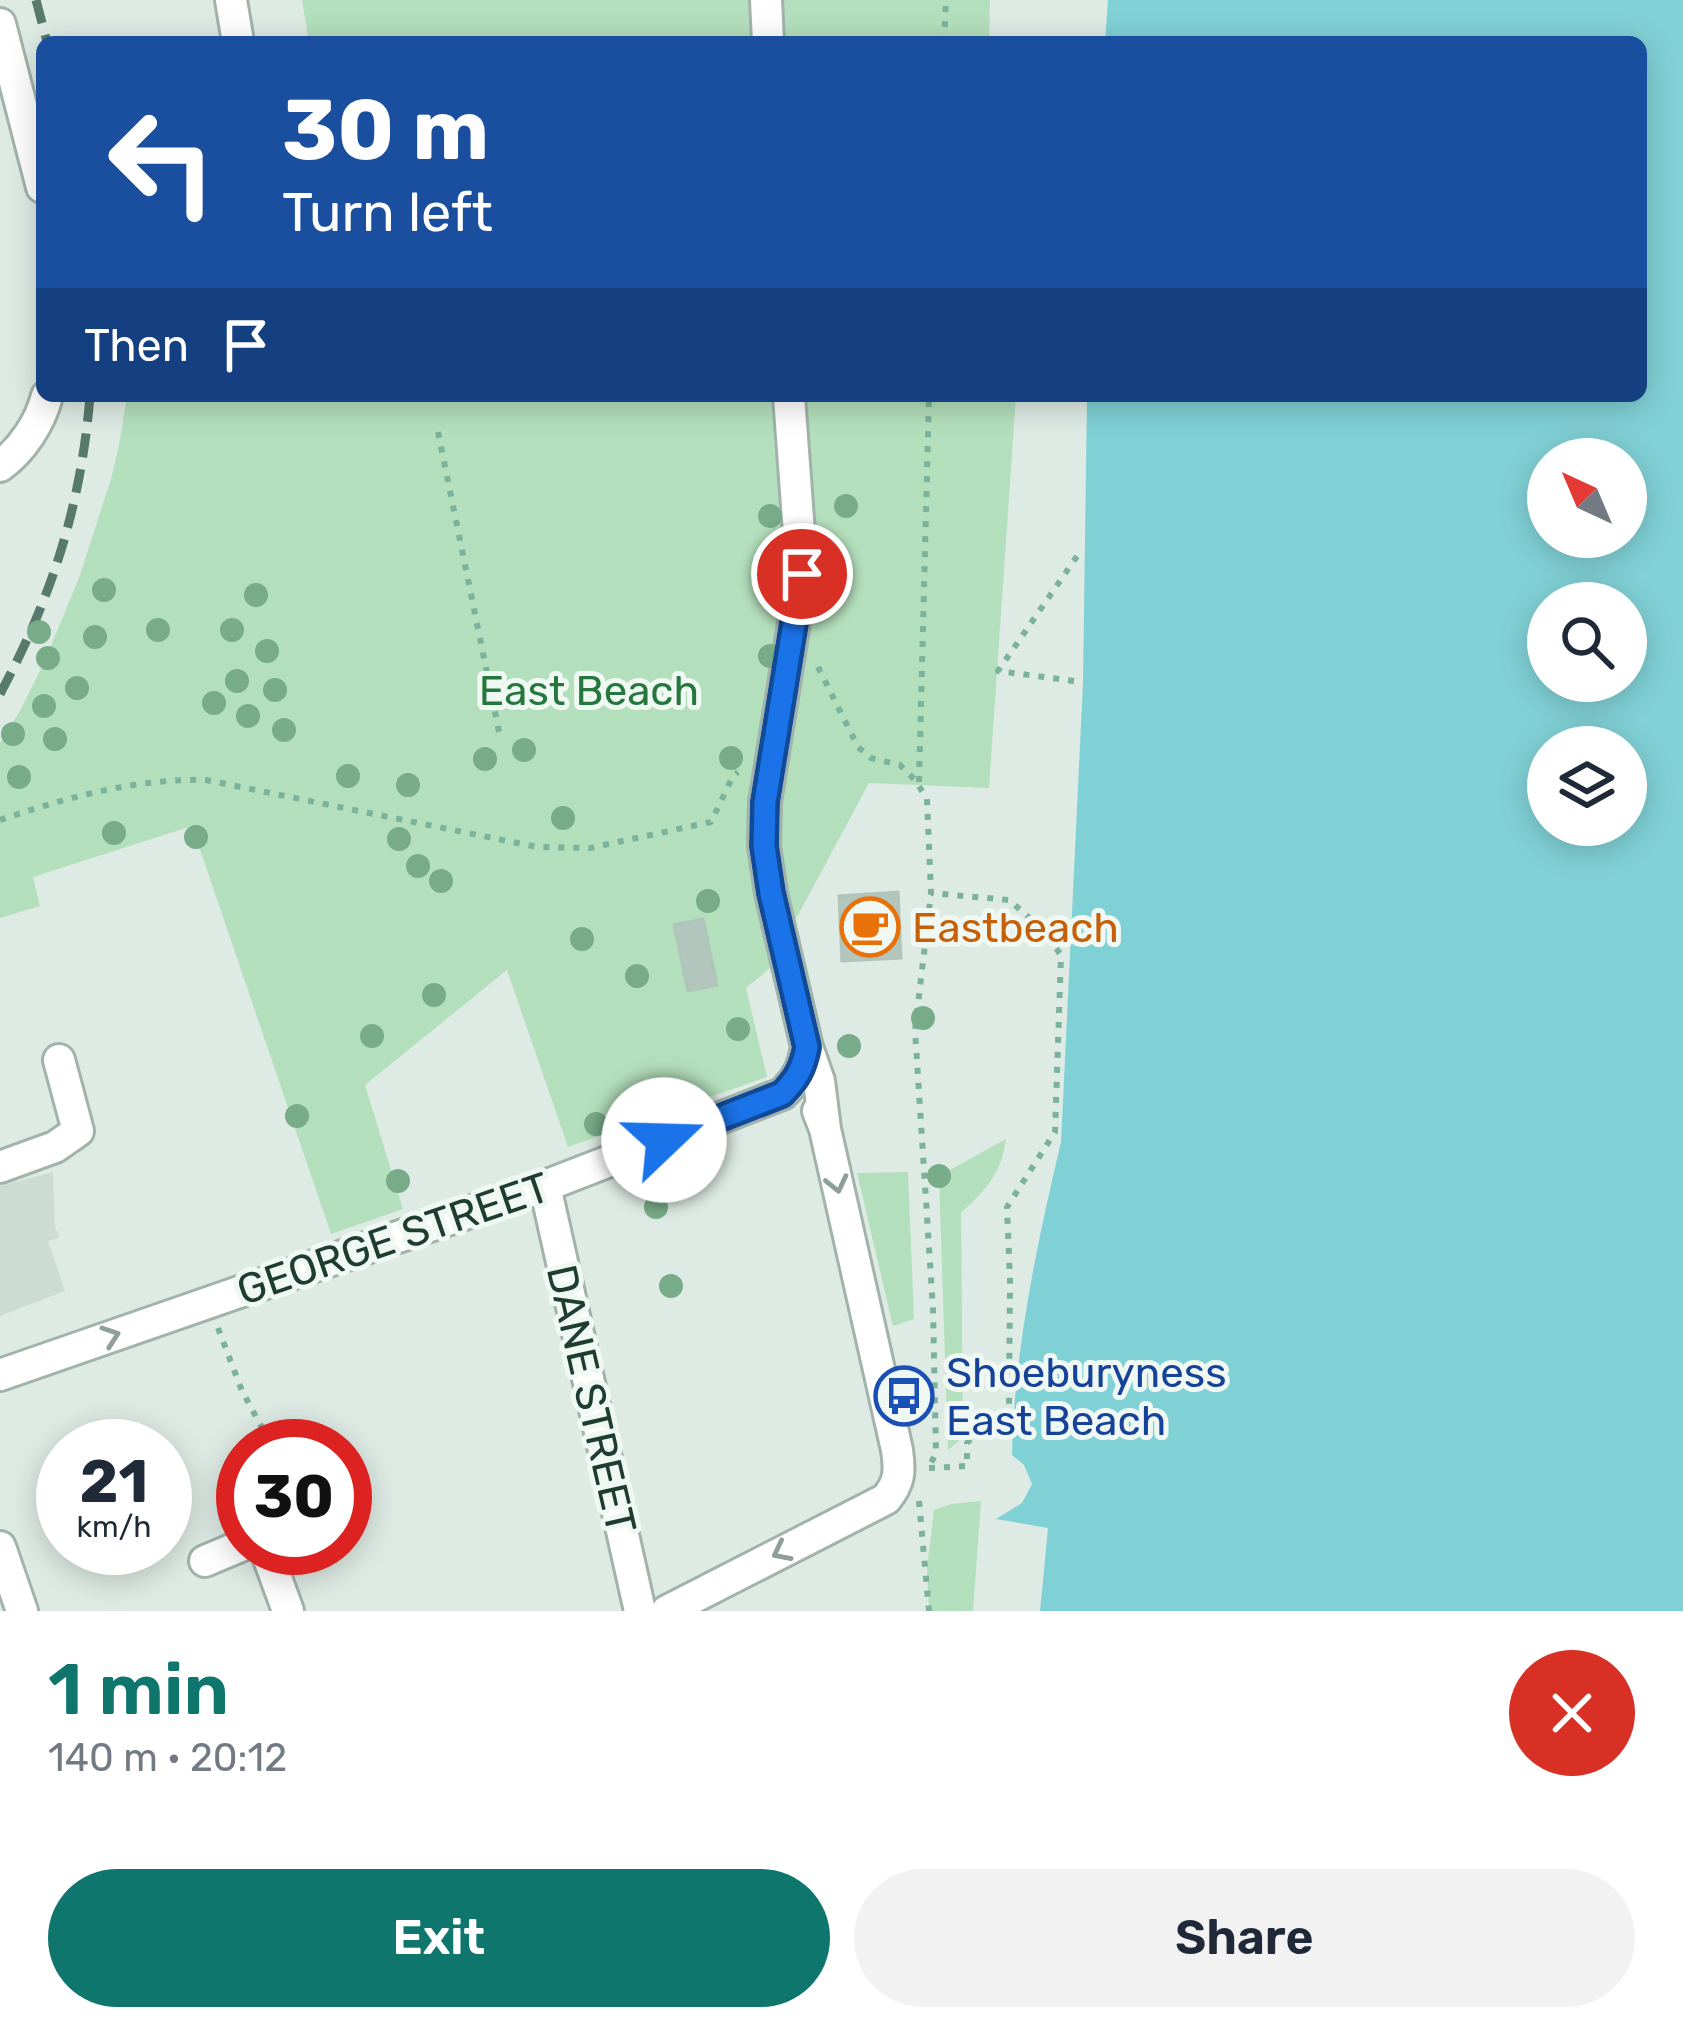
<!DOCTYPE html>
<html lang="en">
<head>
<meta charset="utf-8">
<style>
  :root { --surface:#fff; --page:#f2f2f3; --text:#1f2937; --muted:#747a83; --accent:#0f766e }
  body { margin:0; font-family:Rubik,sans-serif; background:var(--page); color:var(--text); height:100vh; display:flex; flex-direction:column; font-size:45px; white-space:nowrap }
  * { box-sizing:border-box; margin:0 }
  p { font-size:39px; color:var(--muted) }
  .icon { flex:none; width:66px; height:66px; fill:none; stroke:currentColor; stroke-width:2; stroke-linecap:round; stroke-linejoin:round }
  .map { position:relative; height:1611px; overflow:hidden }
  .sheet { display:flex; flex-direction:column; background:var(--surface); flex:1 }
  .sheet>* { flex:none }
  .guide { position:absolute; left:36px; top:36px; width:1611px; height:366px; border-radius:18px; box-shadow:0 6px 30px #0003; background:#1a4fa0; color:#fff; overflow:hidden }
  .needle { width:78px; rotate:316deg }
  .buttons { position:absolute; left:1527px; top:438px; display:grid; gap:24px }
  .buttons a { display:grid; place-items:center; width:120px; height:120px; border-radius:50%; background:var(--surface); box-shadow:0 6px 30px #0003; font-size:60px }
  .speed { position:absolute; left:36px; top:1419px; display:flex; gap:24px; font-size:60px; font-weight:700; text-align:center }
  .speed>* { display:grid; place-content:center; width:156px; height:156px; border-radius:50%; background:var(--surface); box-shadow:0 6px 30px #0003; line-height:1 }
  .speed small { font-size:30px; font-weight:400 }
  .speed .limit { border:18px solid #d22; background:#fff; color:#111 }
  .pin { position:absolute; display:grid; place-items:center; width:102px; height:102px; color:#fff; margin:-51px; border:6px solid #fff; border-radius:50%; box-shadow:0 3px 12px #0007 }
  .me { position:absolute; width:132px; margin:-66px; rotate:69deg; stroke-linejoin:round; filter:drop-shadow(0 0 9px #0008) }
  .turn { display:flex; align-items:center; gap:42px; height:252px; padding:0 48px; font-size:54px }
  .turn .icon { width:156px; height:156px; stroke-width:2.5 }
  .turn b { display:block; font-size:84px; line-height:102px }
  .then { display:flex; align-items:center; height:114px; padding:0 48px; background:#0003; gap:24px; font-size:45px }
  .round { display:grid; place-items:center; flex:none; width:126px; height:126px; border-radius:63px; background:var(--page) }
  .summary { display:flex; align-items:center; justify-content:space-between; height:204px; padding:0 48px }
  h1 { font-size:72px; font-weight:600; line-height:90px; color:var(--accent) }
  .primary-button { display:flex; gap:24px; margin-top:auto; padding:24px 48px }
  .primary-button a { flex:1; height:138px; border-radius:72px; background:var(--accent); color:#fff; font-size:48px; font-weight:600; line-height:138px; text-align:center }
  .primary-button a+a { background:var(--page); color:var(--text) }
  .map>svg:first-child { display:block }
  .built { fill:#ccdbd3 }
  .green { fill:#b4dfbc }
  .water { fill:#80d1d6; fill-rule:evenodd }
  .building { fill:#b3c6bd; stroke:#b0c5ba; stroke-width:3 }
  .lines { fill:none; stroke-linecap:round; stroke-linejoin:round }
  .minor-casing { stroke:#a1b3ab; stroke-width:36 }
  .path { stroke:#7bb29c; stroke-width:6; stroke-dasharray:6 9; stroke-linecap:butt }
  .minor { stroke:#fff; stroke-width:30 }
  .rail { stroke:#58796d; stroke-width:9; stroke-dasharray:24 12; stroke-linecap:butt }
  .tree { fill:#78ab88 }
  .oneway { stroke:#8e9e98 }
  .route-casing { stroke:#114b97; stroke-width:30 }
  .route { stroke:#1a73e8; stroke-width:21 }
  .labels { text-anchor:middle; stroke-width:10; stroke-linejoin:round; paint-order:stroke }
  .park-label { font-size:42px; fill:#25773d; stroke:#eff8f2 }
  .food-label { font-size:42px; fill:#c56008; stroke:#eff8f2; text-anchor:start }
  .street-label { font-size:42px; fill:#1e3c31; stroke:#eff8f2 }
  .transit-label { font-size:42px; fill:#164399; stroke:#eff8f2; text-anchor:start }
</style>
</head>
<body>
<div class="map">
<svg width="1683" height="1611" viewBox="0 0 1683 1611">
  <rect width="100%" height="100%" fill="#deebe4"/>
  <!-- built -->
  <path class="built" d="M53,1172L55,1225L59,1238L48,1241L65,1291L0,1316V1186Z"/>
  <!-- green -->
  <path class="green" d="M302,0H990L989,42H309Z
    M127,396H1016L989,788L869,783L769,969L746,988L767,1077L568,1147L507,970L365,1085L403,1209L331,1234L192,826L33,877L40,906L0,918V743L21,709L43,665L79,578L111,479L119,445Z
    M1006,1139C1001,1175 986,1189 961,1213L963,1437L948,1450L939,1176Z
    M908,1172L914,1319L893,1326L857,1173Z
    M981,1501L973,1611H929L927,1568L934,1510L951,1504Z"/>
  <!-- water -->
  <path class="water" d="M1108,0H1683V1611H1040L1048,1528L996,1519L1022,1503L1032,1484L1024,1465L1012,1455C1014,1350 1037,1244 1061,1142L1083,683L1087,396H1641V42H1105ZM1548,459H1626V537H1548ZM1548,603H1626V681H1548ZM1548,747H1626V825H1548Z"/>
  <!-- building -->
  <path class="building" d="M898,892L901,958L842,961L839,896Z
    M703,919L717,985L688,991L674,925Z"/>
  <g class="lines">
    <!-- minor casing -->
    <g class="minor-casing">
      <path id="minor" d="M231,0L238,42
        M766,0L768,42
        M0,24L42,187
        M789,396L802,574L765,802L764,846L771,893L807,1047
        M0,466C22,450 40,423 47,396
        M0,1167L55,1147L78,1131L59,1060
        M545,1186L640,1611
        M0,1375L545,1186L782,1094C798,1079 803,1068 807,1047L819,1081L825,1129
        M0,1547L22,1611
        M265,1548L288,1611
        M205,1561L243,1545
        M667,1611L886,1499C900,1482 900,1471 897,1450L825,1129L818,1111"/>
    </g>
    <!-- path -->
    <path class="path" d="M944,42L946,0
      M438,432L499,732
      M818,667L858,747L871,758L900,765L915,780L927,799L931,893L915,1030L933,1309L936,1453L929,1467
      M1074,681L998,671L1082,549
      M919,782L929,396
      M0,820C65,798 137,778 206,780L537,847L590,848L711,822L733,776L738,772
      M218,1328L242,1391L272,1446
      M929,1468L967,1466V1443L985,1423L1009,1407L1010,1280L1007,1207L1055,1132L1061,955L1041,928L1009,900L931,893
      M919,1501L929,1611"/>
    <!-- minor -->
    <use href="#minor" class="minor"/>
    <!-- rail -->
    <path class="rail" d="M36,0L47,42
      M0,694C52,597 81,506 90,396"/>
  </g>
  <!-- trees -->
  <g class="tree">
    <circle cx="846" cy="506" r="12"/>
    <circle cx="770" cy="516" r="12"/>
    <circle cx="778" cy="559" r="12"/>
    <circle cx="104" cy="590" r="12"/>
    <circle cx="256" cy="595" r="12"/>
    <circle cx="158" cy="630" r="12"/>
    <circle cx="232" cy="630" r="12"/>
    <circle cx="39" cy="632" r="12"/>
    <circle cx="95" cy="637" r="12"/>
    <circle cx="267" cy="651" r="12"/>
    <circle cx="770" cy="656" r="12"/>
    <circle cx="48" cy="658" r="12"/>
    <circle cx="237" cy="681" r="12"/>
    <circle cx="77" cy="688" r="12"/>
    <circle cx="275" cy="690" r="12"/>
    <circle cx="214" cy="703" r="12"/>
    <circle cx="44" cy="706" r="12"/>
    <circle cx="248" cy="716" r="12"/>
    <circle cx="284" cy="730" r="12"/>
    <circle cx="13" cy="734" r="12"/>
    <circle cx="55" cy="739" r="12"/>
    <circle cx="524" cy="750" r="12"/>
    <circle cx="731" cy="758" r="12"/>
    <circle cx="485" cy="759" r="12"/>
    <circle cx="348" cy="776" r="12"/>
    <circle cx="19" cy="777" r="12"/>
    <circle cx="408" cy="785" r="12"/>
    <circle cx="563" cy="818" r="12"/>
    <circle cx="114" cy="833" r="12"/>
    <circle cx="196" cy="837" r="12"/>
    <circle cx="399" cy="839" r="12"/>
    <circle cx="418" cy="866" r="12"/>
    <circle cx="441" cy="881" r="12"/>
    <circle cx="708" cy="901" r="12"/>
    <circle cx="582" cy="939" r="12"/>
    <circle cx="637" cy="976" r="12"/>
    <circle cx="434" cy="995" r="12"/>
    <circle cx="923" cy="1018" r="12"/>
    <circle cx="738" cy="1029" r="12"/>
    <circle cx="372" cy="1036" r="12"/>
    <circle cx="849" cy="1046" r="12"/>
    <circle cx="297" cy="1116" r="12"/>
    <circle cx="596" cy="1124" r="12"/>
    <circle cx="939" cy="1176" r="12"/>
    <circle cx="398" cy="1181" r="12"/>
    <circle cx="656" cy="1207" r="12"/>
    <circle cx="671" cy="1286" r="12"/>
  </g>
  <!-- one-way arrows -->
  <defs><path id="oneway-chevron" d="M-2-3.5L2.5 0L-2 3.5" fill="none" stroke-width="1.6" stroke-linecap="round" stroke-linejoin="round" transform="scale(3)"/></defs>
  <g class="oneway">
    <use href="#oneway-chevron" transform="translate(837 1184) rotate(77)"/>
    <use href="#oneway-chevron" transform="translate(111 1336) rotate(-19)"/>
    <use href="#oneway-chevron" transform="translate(781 1552) rotate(153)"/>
  </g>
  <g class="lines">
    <!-- route casing -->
    <g class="route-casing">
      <path id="route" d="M664,1140L782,1094C797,1079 803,1068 807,1047L771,893L764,846L765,802L802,574"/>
    </g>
    <!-- route -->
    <use href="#route" class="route"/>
  </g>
  <!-- icons -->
  <defs>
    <g id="cafe-ring" transform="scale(3)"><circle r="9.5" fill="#eff8f2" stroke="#e8710a" stroke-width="1.5"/><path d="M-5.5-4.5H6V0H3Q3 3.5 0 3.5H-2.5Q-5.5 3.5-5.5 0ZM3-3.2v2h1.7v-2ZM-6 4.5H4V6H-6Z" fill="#e8710a"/></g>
    <g id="bus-ring" transform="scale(3)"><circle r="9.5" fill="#eff8f2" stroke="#1a4fb4" stroke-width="1.5"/><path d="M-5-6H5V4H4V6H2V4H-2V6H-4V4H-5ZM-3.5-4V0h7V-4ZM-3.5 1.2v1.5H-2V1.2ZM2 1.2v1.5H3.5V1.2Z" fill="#1a4fb4"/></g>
  </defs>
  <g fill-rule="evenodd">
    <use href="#cafe-ring" x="870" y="927"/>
    <use href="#bus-ring" x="904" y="1396"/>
  </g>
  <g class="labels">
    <!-- park labels -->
    <g class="park-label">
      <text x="589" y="705">East Beach</text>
    </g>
    <!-- food labels -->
    <g class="food-label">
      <text x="912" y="942">Eastbeach</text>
    </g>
    <!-- street labels -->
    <g class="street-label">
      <text transform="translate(393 1238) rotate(-19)" y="15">GEORGE STREET</text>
      <text transform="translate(592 1399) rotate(77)" y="15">DANE STREET</text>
    </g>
    <!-- transit labels -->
    <g class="transit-label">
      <text x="946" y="1387">Shoeburyness<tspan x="946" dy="48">East Beach</tspan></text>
    </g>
  </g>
</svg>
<div class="buttons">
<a><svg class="needle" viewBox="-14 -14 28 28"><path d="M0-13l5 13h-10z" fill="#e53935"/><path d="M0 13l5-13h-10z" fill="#747a83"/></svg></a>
<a><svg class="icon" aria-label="search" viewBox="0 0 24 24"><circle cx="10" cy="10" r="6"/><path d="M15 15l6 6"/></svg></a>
<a><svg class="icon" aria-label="layers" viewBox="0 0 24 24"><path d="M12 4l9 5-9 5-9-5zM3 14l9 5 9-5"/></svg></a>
</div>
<div class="speed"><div>21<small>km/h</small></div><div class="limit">30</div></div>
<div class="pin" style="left:802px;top:574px;background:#d93025"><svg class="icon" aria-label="arrive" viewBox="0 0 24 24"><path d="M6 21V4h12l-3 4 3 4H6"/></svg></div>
<svg class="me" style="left:664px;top:1140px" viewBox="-20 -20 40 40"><circle r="19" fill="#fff"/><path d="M0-13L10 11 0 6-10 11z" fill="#1a73e8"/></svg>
<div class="guide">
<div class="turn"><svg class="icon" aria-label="left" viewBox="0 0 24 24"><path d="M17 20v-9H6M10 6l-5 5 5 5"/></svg><div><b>30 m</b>Turn left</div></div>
<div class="then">Then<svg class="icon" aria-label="arrive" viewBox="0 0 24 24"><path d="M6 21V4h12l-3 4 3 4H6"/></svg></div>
</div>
</div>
<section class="sheet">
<div class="summary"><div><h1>1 min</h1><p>140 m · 20:12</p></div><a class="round" style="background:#d93025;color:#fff"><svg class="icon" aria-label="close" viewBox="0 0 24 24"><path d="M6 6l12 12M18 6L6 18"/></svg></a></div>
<div class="primary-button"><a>Exit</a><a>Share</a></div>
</section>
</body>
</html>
